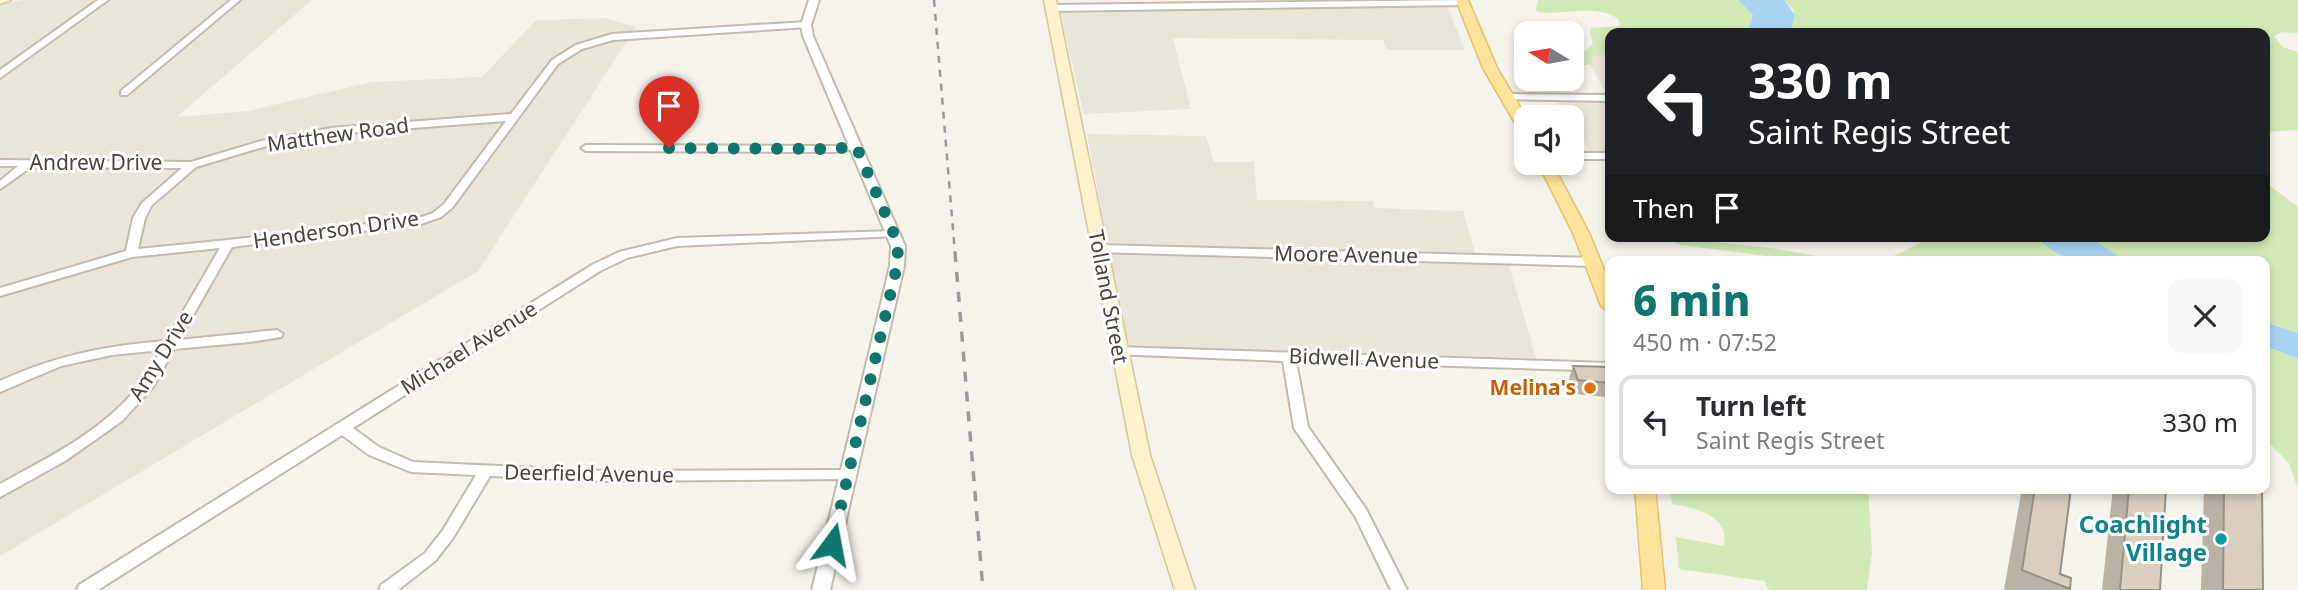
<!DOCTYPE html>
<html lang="en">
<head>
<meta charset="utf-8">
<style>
  :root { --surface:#fff; --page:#f7f7f7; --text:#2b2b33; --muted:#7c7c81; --line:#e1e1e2; --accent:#0f766e }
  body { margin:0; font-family:"Noto Sans",sans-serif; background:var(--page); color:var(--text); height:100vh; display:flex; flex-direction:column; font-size:26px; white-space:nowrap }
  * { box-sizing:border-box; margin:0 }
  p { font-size:23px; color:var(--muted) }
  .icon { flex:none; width:38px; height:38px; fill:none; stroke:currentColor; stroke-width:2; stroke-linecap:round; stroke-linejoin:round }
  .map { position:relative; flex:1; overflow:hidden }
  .drawer { position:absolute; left:1605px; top:256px; width:665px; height:238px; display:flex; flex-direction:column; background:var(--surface); border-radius:14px; box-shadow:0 4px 10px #0003 }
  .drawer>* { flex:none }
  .hud { position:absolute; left:1605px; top:28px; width:665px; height:214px; border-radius:14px; box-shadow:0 4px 10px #0003; background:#202124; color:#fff; overflow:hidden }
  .needle { width:46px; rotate:281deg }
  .tools { position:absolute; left:1514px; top:21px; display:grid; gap:14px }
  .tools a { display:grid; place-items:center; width:70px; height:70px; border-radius:14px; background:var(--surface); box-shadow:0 4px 10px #0003; font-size:35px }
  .pin { position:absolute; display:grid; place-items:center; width:60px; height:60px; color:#fff; margin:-72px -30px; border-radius:50% 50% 50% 0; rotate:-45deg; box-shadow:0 0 7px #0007 }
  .pin .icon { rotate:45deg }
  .me { position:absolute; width:77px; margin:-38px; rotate:13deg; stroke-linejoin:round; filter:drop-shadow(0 0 5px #0008) }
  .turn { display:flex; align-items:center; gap:24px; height:147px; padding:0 28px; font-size:32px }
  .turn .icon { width:91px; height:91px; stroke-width:2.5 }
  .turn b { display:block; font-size:49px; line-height:60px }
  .then { display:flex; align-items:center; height:66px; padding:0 28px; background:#0003; gap:14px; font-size:26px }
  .round { display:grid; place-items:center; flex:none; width:74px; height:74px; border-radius:14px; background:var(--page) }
  .headline { display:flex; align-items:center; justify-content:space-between; height:119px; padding:0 28px }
  h1 { font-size:42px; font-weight:800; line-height:52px; color:var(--accent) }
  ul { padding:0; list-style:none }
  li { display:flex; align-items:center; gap:21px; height:94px; margin:0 14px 10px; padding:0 14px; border:4px solid var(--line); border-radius:14px }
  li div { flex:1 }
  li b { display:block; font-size:26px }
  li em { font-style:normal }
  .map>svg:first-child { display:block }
  .residential { fill:#eae5da }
  .green { fill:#d2eab5 }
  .water { fill:#a9d4f2 }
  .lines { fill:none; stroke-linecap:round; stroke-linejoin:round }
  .minor-casing { stroke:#c2bbae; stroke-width:4 }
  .tertiary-casing { stroke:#c2bbae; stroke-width:4 }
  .secondary-casing { stroke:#d6c79b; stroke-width:3 }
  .primary-casing { stroke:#e6c16a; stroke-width:3 }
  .minor { fill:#fff; fill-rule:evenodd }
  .tertiary { fill:#fff; fill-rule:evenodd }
  .secondary { fill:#fff3cd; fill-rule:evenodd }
  .primary { fill:#ffe39c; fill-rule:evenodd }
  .rail-far1 { stroke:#9a9a9a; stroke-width:2.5; stroke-dasharray:7 7; stroke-linecap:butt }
  .rail { stroke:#9a9a9a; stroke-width:3.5; stroke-dasharray:10 10; stroke-linecap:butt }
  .wall { fill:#bab2a6 }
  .building { fill:#d8cfc1; stroke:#979187; stroke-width:2 }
  .route { stroke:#0f766e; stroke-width:12; stroke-dasharray:0 21.6 }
  .food-dot { fill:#e8710a; stroke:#fff; stroke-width:2.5 }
  .culture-dot { fill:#0f9aa8; stroke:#fff; stroke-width:2.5 }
  .labels { text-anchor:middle; stroke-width:6; stroke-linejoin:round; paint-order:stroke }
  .street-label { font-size:21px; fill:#4b4439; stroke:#fff }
  .food-label { font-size:21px; font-weight:bold; fill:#c56008; stroke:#fff; text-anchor:end }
  .near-culture-label { font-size:24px; font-weight:bold; fill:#0d838f; stroke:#fff; text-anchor:end }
</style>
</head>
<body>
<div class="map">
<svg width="2298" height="590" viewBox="0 0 2298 590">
  <rect width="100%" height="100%" fill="#f6f3ec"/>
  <!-- residential -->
  <path class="residential" d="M23,0H312L177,117L248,111L372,82L482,77L536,20L607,18L636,27L478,271L0,556V4Z
    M1447,6L1465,50H1387L1383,40L1173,38L1191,109L1084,114L1060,12Z
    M1610,55V99L1590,65L1593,56Z
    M1558,102H1610V153L1591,154L1576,126L1572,125V117H1565Z
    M1087,134L1206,136L1214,162H1254L1257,200L1373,201L1374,208L1463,211L1478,264L1509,265L1536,358L1127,346Z"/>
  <!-- green -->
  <path class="green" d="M1538,0H1738L1753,15L1748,33H1610V55L1593,56L1591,64L1574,67L1572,56L1581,55L1593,44L1590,32L1591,28L1620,26L1618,19C1598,3 1562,16 1538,12L1536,9Z
    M1785,0H2298V33L2282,32L2274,36L2283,47L2298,52V130L2265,132L2264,33H1790L1794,10Z
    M2265,182L2298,207V333L2265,322L2264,261H2126L2088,236H2264Z
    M1933,236H2035L2073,261H1884Z
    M1675,238L1771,248L1847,261H1807L1680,245L1676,243Z
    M2264,346L2298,359V489L2289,463L2265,439Z
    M1670,488H1868L1872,553L1867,590H1769L1764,581L1679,569L1676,537L1724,546C1730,515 1695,508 1672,504Z"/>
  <!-- water -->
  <path class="water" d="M1738,0H1785L1795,16L1790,33H1748L1753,15Z
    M2035,236H2088L2126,261C2088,261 2065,266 2035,236Z
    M2265,322L2298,333V359L2265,346Z"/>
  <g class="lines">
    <!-- minor casing -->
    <g class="minor-casing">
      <path id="minor" d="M98,0H108L0,78V70Z
        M231,0H240L127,95H121V91Z
        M1463,0L1466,1V5L1051,11L1047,8L1051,5Z
        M806,22L809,23V27L613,40L582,49L558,64L452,208L441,217L421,224L232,247L179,340L277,330L283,334L281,337L250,342L174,349L153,387L122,421L65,461L0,497V484C51,456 105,430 141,383C149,373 155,361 161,350L112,355L61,366L0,392V381C57,355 104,346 166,341L220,248L132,257L0,296V288L126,251L133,218L142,203L182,168L31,167L0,189V181L18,166H0V160L191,162L261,141L331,128L511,114L552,60L576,45L612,34ZM506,121L444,204L433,213L419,218L228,240L138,249L145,218L152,205L196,167L263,147L331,134Z
        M1507,94L1610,95V101L1503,99L1502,97Z
        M856,143L861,146L860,148L835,152L586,151L581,148L586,145L835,146Z
        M1572,153H1610V159H1572Z
        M894,231L900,234L898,236L677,246L627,258L600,271L353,428L379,447L413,462L605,471L848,470L853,471L855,475L853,479L605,481L490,476L453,538L435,561L398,590H379L381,585L425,553L443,530L476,475L411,472L369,455L342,435L98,590H77L79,585L592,265L619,252L677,238Z
        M1099,245L1594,258L1600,262L1594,266L1095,252L1093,249L1095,246Z
        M1118,347L1610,363V371L1296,361L1308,427L1366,509L1407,590H1391L1355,516L1294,428L1283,361L1113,354L1112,351Z"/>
    </g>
    <!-- tertiary casing -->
    <g class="tertiary-casing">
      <path id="tertiary" d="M809,0H819L811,25L813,36L905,246L904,266L830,590H812L890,266L891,246L803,36L801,25Z"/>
    </g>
    <!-- secondary casing -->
    <g class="secondary-casing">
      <path id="secondary" d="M0,0H11L0,4Z
        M1044,0H1056L1150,455L1195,590H1175L1132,455Z"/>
    </g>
    <!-- primary casing -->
    <g class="primary-casing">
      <path id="primary" d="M1456,0H1468L1497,68L1526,117V134L1519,130L1483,68Z
        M1538,163H1552L1589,233L1610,284V312L1601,306L1573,233Z
        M1635,488H1655L1665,590H1643Z"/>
    </g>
    <!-- minor -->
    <use href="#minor" class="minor"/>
    <!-- tertiary -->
    <use href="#tertiary" class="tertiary"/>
    <!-- secondary -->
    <use href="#secondary" class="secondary"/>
    <!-- primary -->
    <use href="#primary" class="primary"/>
    <!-- rail-far1 -->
    <path class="rail-far1" d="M934,0L955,254"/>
    <!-- rail -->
    <path class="rail" d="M955,252L983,590"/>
  </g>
  <!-- wall -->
  <path class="wall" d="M1573,366L1610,367V389L1607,397L1574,394L1569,379Z
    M2022,488H2071L2060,574L2069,590H2004Z
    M2113,488H2166L2160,590H2102Z
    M2204,488H2262L2263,590H2201Z"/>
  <!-- building -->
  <path class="building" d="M1573,366L1610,367V383L1578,380Z
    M2035,488H2071L2060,574L2071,578L2070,589L2022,570Z
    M2129,488H2166L2160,590H2120Z
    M2224,488H2262L2263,590H2223Z"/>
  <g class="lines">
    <!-- route -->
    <path class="route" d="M669,148L835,149L856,146L894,234L898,246L897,266L832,544"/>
  </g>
  <!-- markers -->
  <circle class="food-dot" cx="1590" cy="388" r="7"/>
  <circle class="culture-dot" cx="2221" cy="539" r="7"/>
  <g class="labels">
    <!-- street labels -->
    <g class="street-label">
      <text transform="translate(338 135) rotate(-8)" y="7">Matthew Road</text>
      <text x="96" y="170">Andrew Drive</text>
      <text transform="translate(336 230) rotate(-8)" y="7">Henderson Drive</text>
      <text transform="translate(1346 255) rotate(1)" y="7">Moore Avenue</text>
      <text transform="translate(1108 297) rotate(79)" y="7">Tolland Street</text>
      <text transform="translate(469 348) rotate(-32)" y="7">Michael Avenue</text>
      <text transform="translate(161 356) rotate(-58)" y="7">Amy Drive</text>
      <text transform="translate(1364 359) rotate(2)" y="7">Bidwell Avenue</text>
      <text transform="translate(589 474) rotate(1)" y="7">Deerfield Avenue</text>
    </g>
    <!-- food labels -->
    <g class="food-label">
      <text x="1576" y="395">Melina's</text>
    </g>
    <!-- near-culture labels -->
    <g class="near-culture-label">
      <text x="2207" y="533">Coachlight<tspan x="2207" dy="28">Village</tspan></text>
    </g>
  </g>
</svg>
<div class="tools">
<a><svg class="needle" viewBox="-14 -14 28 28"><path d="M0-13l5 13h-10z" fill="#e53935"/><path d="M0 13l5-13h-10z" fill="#7c7c81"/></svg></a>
<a><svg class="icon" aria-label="sound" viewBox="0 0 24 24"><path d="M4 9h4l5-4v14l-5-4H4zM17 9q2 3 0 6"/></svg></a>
</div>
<div class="pin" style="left:669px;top:148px;background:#d93025"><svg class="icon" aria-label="arrive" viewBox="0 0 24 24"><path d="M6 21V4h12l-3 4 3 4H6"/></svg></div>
<svg class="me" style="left:832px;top:544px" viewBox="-20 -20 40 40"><path d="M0-17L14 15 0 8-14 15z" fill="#0f766e" stroke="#fff" stroke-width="4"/></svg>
<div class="hud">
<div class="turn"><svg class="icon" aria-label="left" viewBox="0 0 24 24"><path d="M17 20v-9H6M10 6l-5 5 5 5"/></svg><div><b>330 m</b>Saint Regis Street</div></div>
<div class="then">Then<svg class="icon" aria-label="arrive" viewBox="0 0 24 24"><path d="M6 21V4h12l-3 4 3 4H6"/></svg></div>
</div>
<section class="drawer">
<div class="headline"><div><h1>6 min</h1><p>450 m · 07:52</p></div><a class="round"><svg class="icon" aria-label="close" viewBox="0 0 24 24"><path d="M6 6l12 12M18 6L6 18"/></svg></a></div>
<ul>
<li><svg class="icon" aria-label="left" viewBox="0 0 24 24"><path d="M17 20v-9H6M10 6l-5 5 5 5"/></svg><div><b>Turn left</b><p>Saint Regis Street</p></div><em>330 m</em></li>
</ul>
</section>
</div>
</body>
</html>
